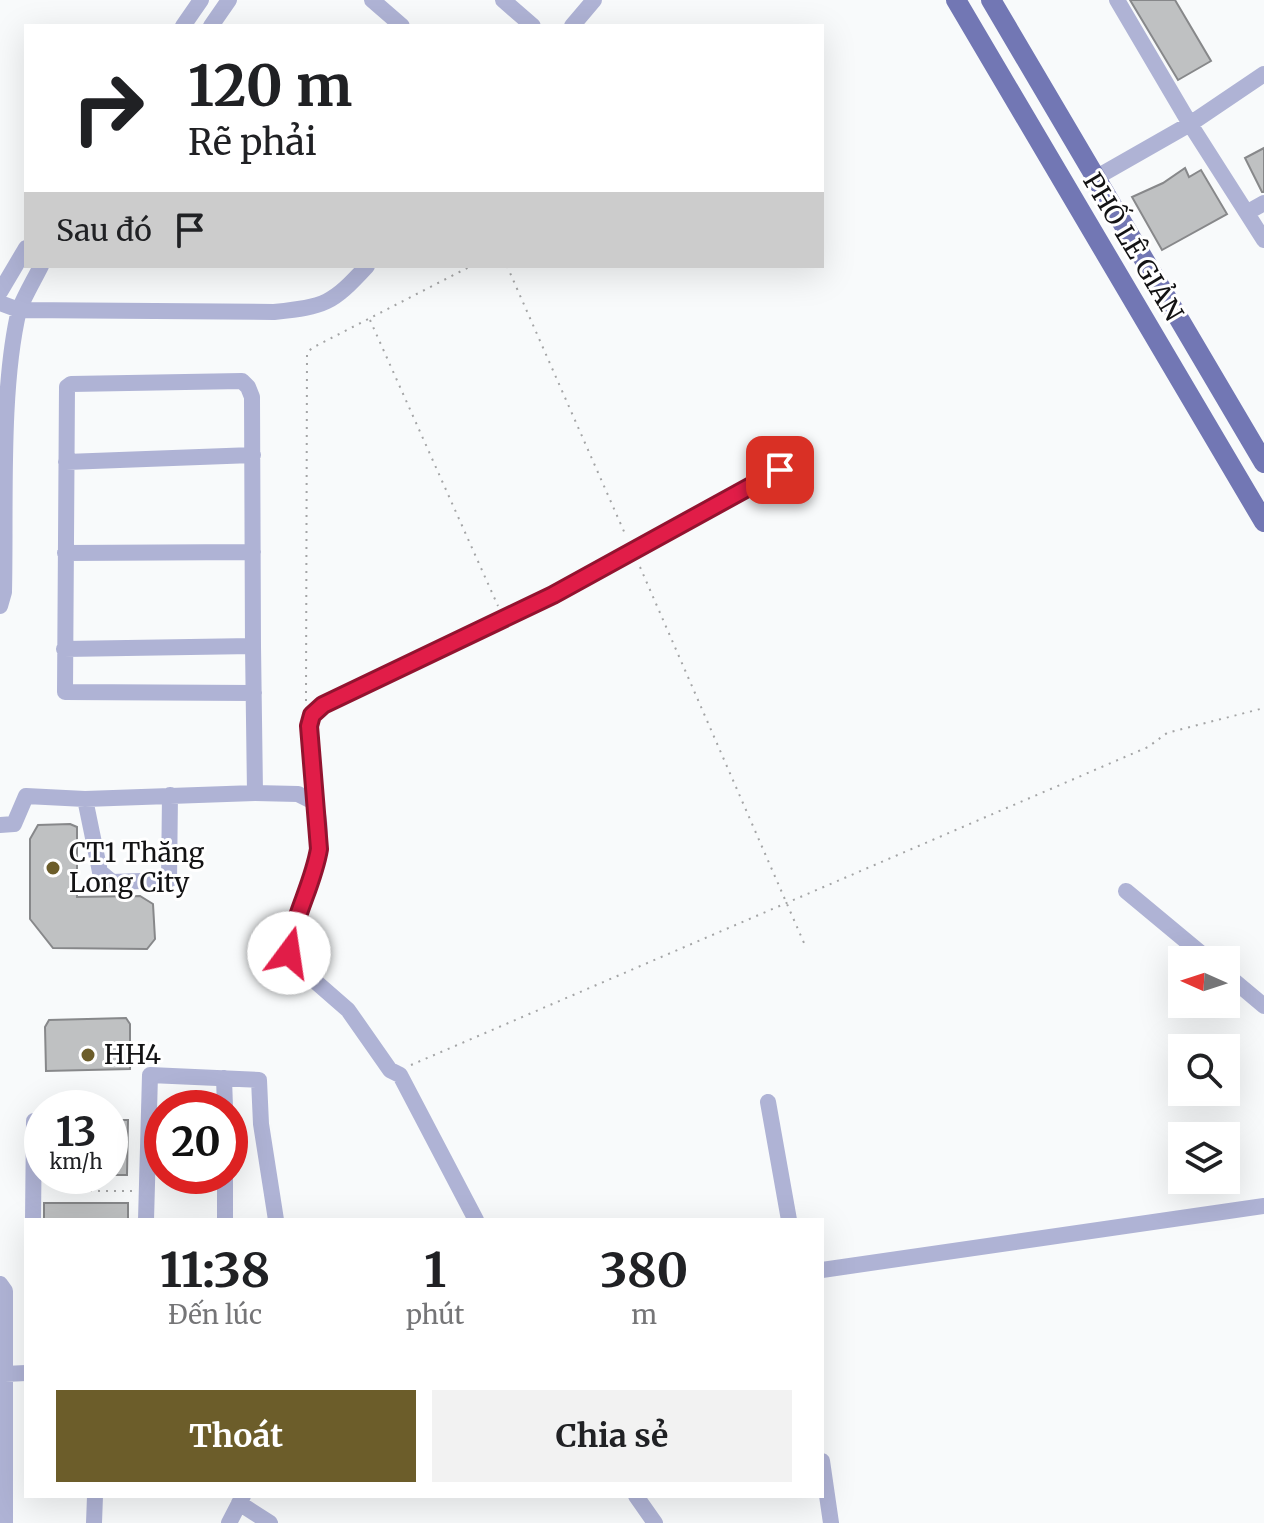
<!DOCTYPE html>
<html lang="vi">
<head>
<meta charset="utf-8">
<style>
  :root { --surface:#fff; --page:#f2f2f2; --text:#202124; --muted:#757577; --accent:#6c5d2a }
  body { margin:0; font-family:Merriweather,serif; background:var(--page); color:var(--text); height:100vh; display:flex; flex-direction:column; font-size:30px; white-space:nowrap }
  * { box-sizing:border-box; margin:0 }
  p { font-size:26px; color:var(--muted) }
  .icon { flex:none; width:44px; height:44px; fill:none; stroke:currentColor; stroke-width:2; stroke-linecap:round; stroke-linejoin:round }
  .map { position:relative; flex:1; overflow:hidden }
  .details { position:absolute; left:24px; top:1218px; width:800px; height:280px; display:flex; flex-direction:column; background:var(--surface); border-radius:0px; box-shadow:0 8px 32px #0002 }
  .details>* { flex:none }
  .guide { position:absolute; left:24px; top:24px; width:800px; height:244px; border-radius:0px; box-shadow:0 8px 32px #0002; background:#fff; color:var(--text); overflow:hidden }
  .needle { width:52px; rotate:273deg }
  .tools { position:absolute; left:1168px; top:946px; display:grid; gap:16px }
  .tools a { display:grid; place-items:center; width:72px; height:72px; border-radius:0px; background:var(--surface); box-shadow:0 8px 32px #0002; font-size:40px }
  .speed { position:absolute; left:24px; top:1090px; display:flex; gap:16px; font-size:40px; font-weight:700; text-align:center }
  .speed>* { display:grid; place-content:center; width:104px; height:104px; border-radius:50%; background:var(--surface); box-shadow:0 8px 32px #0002; line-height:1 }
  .speed small { font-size:20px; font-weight:400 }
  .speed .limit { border:12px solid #d22; background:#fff; color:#111 }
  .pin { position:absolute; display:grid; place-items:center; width:68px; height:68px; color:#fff; margin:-34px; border-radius:16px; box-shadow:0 4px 12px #0006 }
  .me { position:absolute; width:88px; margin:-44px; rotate:14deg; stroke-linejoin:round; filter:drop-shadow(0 0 6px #0008) }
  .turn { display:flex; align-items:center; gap:28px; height:168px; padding:0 32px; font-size:36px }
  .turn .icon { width:104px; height:104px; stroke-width:2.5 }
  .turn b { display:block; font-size:56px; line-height:68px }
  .then { display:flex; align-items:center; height:76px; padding:0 32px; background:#0003; gap:16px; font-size:30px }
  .eta { display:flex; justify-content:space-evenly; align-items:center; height:136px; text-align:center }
  .eta b { font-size:48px; font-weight:700; line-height:56px }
  .primary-button { display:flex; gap:16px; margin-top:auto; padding:16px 32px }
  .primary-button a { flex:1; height:92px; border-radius:0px; background:var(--accent); color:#fff; font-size:32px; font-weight:700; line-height:92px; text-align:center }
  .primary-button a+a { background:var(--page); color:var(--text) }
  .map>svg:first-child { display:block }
  .building { fill:#bfc1c2; stroke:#87888a; stroke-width:2 }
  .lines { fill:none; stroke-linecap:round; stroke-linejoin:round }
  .path { stroke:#a4a5a6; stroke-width:2; stroke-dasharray:2 6; stroke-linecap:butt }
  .minor { stroke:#afb3d5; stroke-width:16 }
  .major { stroke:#7277b4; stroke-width:20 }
  .route-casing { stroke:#92132f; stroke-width:20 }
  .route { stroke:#e11d48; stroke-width:14 }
  .poi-dot { fill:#6c5d2a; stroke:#fff; stroke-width:3 }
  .labels { text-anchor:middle; stroke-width:6; stroke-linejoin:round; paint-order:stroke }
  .street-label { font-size:26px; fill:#131314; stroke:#fff }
  .poi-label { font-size:26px; fill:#131314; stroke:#fff; text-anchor:start }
</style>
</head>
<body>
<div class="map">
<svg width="1264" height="1523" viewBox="0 0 1264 1523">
  <rect width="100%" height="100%" fill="#f8fafb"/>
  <!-- building -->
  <path class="building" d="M1130,0H1175L1211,61L1178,80Z
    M1264,148V192H1262L1245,158Z
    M1185,168L1189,177L1201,170L1227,214L1162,250L1132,197L1163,183Z
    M70,824L77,827V897L140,896L153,904L155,939L147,949L53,948L30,919V839L38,825Z
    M126,1018L130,1024V1069L46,1071L45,1027L49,1020Z
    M110,1120H128L127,1175H110Z
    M44,1203H128V1220H44Z"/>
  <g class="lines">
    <!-- path -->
    <path class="path" d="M507,266L626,536
      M370,320L498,606
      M640,567L804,943
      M306,701L307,353L312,348L471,266
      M411,1065L1148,747L1167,733L1264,708
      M90,1191H133"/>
    <!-- minor -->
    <path class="minor" d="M372,0L402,26
      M503,0L533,26
      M1117,0L1190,124L1264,240
      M183,26L201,0
      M211,26L229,0
      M572,26L594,0
      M1097,177L1190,124L1264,74
      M1248,212L1264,203
      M0,292L26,248
      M0,303L19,310L274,312C326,306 331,305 367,266
      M66,462L253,455
      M65,553L253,552
      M0,606L4,592C6,507 0,390 19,310C25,295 34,280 41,266
      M253,646L252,397L248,387L242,381L71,384L67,387L65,692L254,693
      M64,649L253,646L255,793
      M85,799L100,872L112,882L169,880L170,795
      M314,802L309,726L312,715L323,705L553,595L780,470
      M0,825L14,824L26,796L85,799L255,793L298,794L314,802C332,843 303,902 290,942L289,953L293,962L348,1010L390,1070L400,1075L476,1220
      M1126,891L1209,960
      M1226,974L1264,1006
      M224,1078L225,1108
      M768,1102L789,1220
      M225,1176V1220
      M33,1220L34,1121H41
      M146,1220L150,1075L259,1080L261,1124L276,1220
      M822,1270L1264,1206
      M0,1284L5,1291V1523
      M5,1374L26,1373
      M822,1461L831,1523
      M636,1496L655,1523
      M239,1503L270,1523
      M94,1523L95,1496
      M229,1523L243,1496"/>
    <!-- major -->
    <path class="major" d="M956,0L1264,522
      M991,0L1264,463"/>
  </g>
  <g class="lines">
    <!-- route casing -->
    <g class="route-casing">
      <path id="route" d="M289,953C293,917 313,885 319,849L309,726L312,715L323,705L553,595L780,470"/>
    </g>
    <!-- route -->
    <use href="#route" class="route"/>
  </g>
  <!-- markers -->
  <g class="poi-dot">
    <circle cx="53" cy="868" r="8"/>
    <circle cx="88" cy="1055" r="8"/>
  </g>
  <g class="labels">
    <!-- street labels -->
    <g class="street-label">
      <text transform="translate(1133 247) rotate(59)" y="9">PHỐ LÊ GIẢN</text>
    </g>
    <!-- poi labels -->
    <g class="poi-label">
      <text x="69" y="862">CT1 Thăng<tspan x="69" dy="30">Long City</tspan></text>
      <text x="104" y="1064">HH4</text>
    </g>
  </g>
</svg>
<div class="tools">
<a><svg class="needle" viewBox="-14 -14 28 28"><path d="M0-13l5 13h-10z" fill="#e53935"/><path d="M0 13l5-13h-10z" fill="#757577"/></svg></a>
<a><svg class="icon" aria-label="search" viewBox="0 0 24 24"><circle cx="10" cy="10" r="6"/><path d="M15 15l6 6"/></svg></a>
<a><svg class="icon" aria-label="layers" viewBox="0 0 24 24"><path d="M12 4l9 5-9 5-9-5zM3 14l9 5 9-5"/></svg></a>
</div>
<div class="speed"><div>13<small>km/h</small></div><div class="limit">20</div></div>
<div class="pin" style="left:780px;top:470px;background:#d93025"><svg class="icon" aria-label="arrive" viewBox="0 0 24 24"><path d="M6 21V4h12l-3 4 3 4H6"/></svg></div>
<svg class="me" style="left:289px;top:953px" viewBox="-20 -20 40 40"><circle r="19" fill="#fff"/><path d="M0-13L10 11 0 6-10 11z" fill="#e11d48"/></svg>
<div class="guide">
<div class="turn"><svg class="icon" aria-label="right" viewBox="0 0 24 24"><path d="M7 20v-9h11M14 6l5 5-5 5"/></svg><div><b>120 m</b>Rẽ phải</div></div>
<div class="then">Sau đó<svg class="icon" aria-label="arrive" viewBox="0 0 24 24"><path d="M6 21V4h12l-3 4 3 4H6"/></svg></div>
</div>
<section class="details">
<div class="eta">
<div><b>11:38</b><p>Đến lúc</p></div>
<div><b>1</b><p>phút</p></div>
<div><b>380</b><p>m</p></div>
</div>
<div class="primary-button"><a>Thoát</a><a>Chia sẻ</a></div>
</section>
</div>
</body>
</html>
